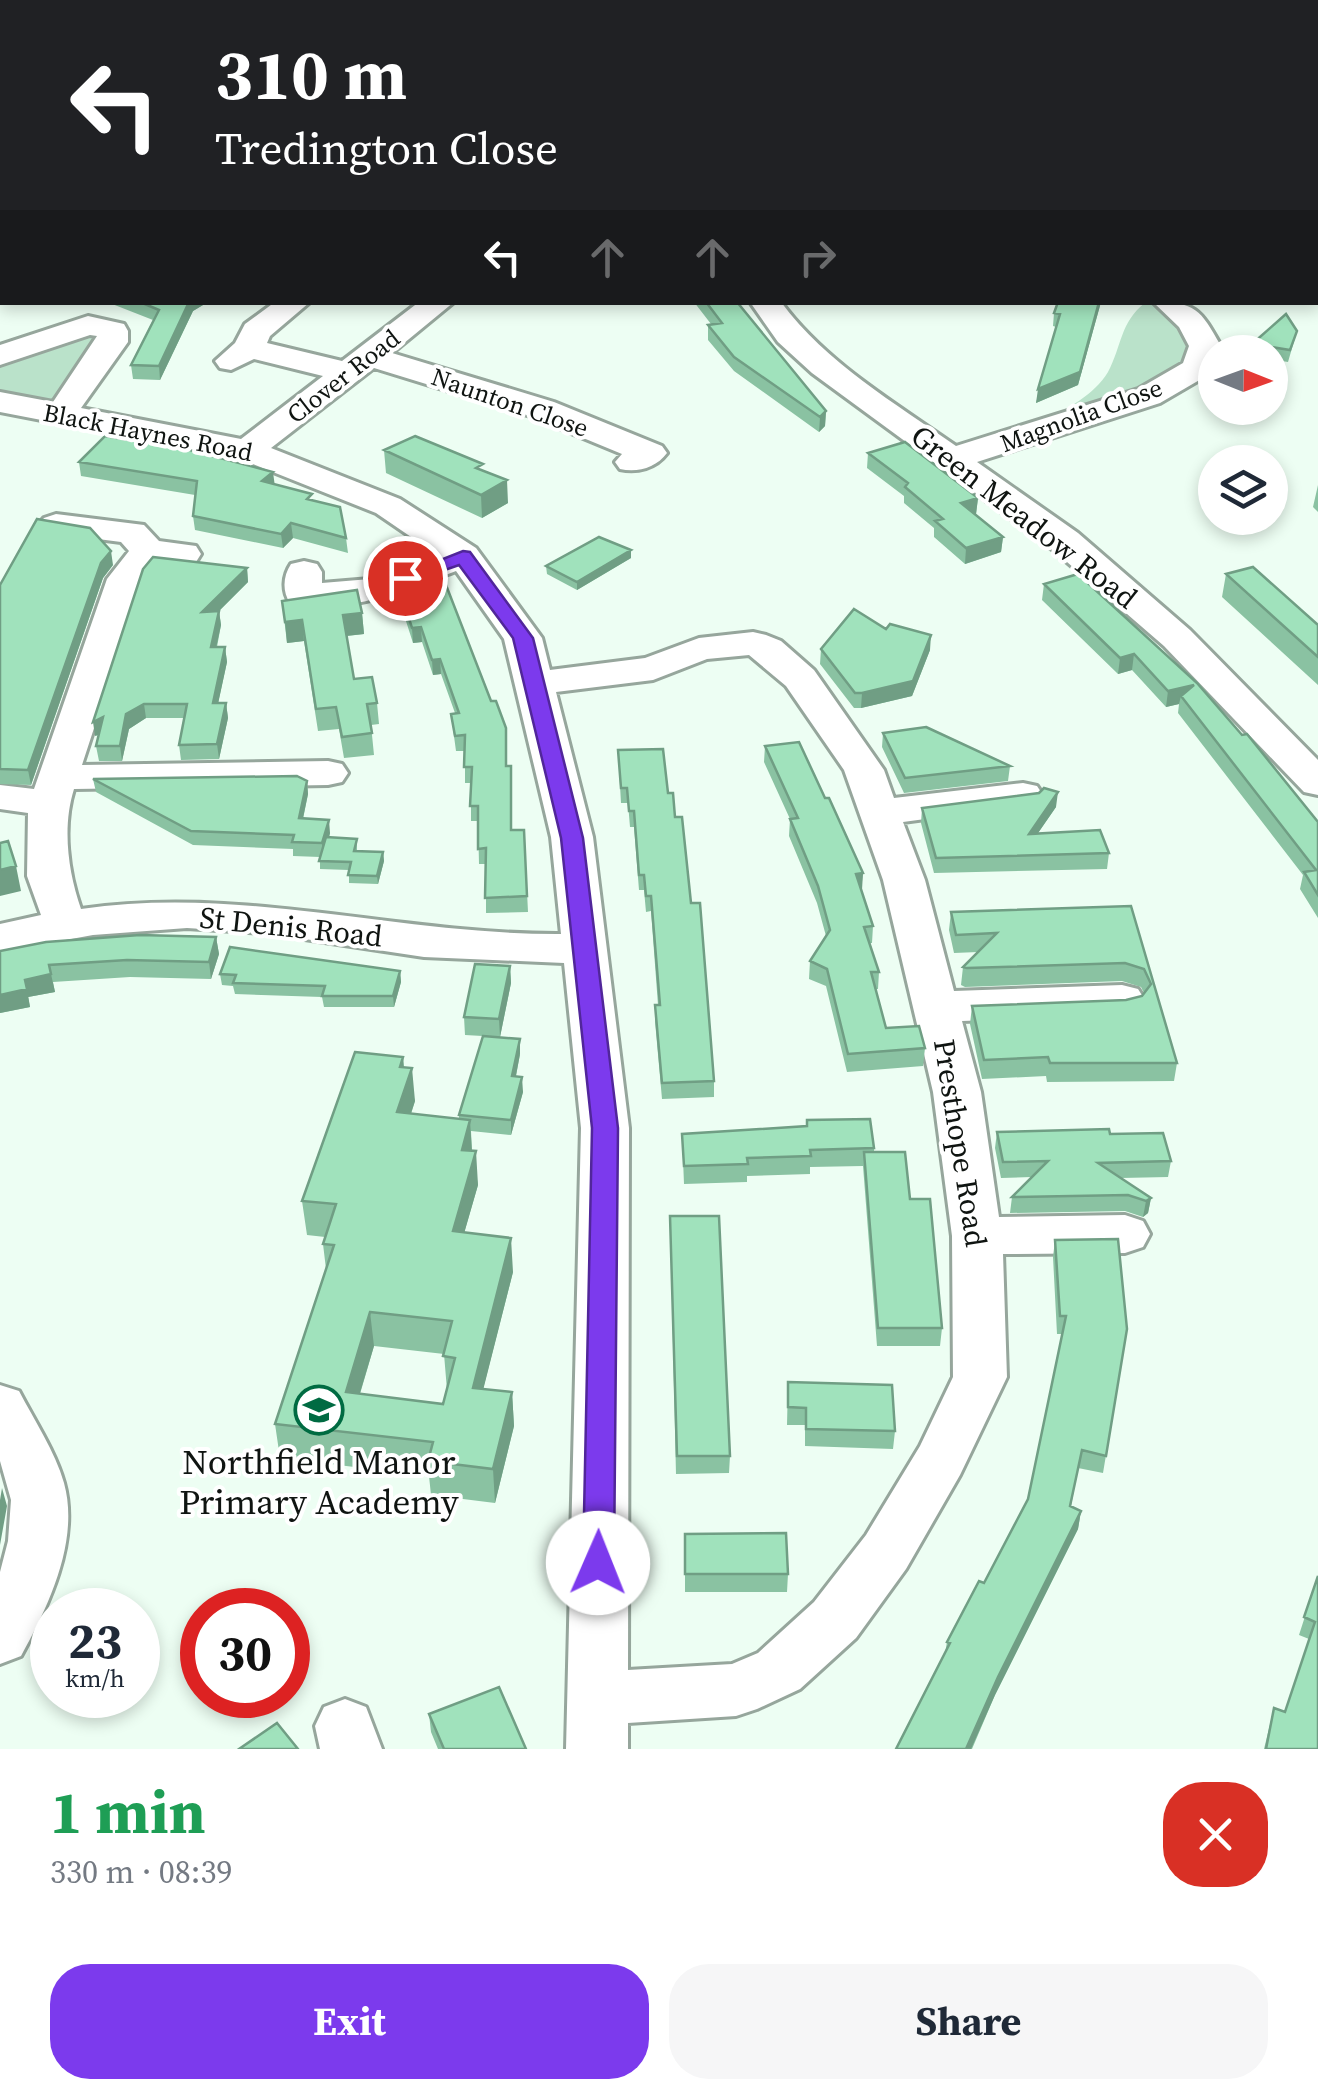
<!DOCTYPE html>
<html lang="en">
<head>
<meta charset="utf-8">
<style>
  :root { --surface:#fff; --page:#f6f6f7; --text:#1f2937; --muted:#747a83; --accent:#7c3aed }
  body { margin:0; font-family:"Source Serif 4",serif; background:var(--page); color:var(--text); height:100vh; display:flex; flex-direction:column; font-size:38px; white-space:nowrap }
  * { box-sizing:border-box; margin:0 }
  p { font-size:32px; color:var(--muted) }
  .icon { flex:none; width:55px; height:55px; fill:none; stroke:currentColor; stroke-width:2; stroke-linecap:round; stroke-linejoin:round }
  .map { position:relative; height:1749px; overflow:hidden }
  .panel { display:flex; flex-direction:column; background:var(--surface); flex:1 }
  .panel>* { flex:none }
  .guide { position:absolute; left:0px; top:0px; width:1320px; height:305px; box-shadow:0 5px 15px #0003; background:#202124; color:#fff; overflow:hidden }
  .needle { width:65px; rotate:91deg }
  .controls { position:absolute; left:1198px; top:335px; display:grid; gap:20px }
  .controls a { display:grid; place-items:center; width:90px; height:90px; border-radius:50%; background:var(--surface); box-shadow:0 5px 15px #0003; font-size:50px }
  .speed { position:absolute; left:30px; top:1588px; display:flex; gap:20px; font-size:50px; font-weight:700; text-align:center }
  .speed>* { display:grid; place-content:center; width:130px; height:130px; border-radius:50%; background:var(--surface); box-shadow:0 5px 15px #0003; line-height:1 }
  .speed small { font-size:25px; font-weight:400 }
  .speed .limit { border:15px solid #d22; background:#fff; color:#111 }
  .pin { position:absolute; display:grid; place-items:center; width:85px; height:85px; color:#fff; margin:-42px; border:5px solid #fff; border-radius:50%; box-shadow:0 2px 10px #0007 }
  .me { position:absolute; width:110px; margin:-55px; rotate:1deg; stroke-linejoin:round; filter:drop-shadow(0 0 8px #0008) }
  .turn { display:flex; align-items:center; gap:35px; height:210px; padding:0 50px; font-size:45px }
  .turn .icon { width:130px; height:130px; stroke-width:2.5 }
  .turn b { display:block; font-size:70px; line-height:85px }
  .lanes { display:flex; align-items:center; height:95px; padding:0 50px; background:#0003; justify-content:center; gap:50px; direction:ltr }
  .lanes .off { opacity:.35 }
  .round { display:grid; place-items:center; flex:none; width:105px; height:105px; border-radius:40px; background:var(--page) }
  .headline { display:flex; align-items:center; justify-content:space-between; height:170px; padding:0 50px }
  h1 { font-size:60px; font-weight:700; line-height:75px; color:#1e9e55 }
  .action { display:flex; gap:20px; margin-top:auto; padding:20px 50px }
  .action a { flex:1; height:115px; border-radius:40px; background:var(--accent); color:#fff; font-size:40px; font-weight:700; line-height:115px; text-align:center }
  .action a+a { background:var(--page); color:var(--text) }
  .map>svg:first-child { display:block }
  .green { fill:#bae2ca }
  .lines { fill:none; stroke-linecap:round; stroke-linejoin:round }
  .minor-casing { stroke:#96a69c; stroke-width:6 }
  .minor { fill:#fff; fill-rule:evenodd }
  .wall { fill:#8ac2a2; fill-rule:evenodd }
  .shaded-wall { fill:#709e84 }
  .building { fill:#a0e2bc; stroke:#709e84; stroke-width:2.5; fill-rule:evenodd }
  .route { fill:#7c3aed; stroke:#51269a; stroke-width:2.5 }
  .labels { text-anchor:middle; stroke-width:8; stroke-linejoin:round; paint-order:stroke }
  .far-street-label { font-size:25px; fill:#0f1411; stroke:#fff }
  .street-label { font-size:30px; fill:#0f1411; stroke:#fff }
  .near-poi-label { font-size:35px; fill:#0f1411; stroke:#fff }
</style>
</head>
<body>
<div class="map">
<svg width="1318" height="1749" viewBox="0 0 1318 1749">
  <rect width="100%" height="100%" fill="#edfef3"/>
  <!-- green -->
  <path class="green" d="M1145,303H1163L1199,346L1190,368L1144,395L1045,420C1068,408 1094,395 1108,372C1122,346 1120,322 1145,303Z
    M80,333L98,336L58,402L47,406L0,395V364Z"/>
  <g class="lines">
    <!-- minor casing -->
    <g class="minor-casing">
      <path id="minor" d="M455,0H497L498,1L454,2Z
        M650,0H675L676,2H652Z
        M969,0H995L996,2H971Z
        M1023,0H1051L1052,2H1025Z
        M0,54L2,55V70H0Z
        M0,97L2,98V114L0,113Z
        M275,302H310L270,336L267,343L342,361L419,302H454L392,353L554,402L662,446L667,453C656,468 637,473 620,469L615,462L622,454L530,416L374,368L271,448L400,499L476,548L542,638L550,670L645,658L699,638L753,632L766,635L781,641L814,670L884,770L894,798L1023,783L1037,786L1043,795L1037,804L903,822L925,880L954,991L1122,985L1138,989L1145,1000L1138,1011L1122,1015L962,1021L981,1092L999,1217L1125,1215L1143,1221L1150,1234L1143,1247L1125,1253L1003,1254L1007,1377L960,1475L906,1569L856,1638L800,1689L757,1709L736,1716L628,1723V1749H566L581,1128L564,963L424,957L265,933L187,928L93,935L0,952V924L41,915L27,876L28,813L0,809V785L34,789L107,579L129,551L121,542L44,532L38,525L44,518L56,514L144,525L159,541L196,546L201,554L196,562L157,563L142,581L82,765L328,761L342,764L348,773L342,782L328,785L74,789C62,827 68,872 81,909C243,885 400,935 561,934L551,837L504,639L456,571C405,590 345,616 290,603C282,591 283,576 291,564L304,561L317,564L322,572V583L370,579L436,554L376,513L238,458L0,412V392L53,402L97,336L90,335L0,365V345L88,316L124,324L128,331V342L81,408L241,439L323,376L254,359L231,370L220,368L215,361L235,343L245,324ZM749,655L786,686L844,770L883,880L933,1092L952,1236L953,1377L920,1446L866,1535L814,1602L758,1653L732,1664L628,1670L629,1128L593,837L556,692L653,680L707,659Z
        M750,302H781C826,363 895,403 956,446L1138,389L1183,363L1189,346L1179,327L1153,302C1196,302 1200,309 1221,346L1208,375L1160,403L977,462L1078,533L1190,630L1318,760V795L1304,792L1164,646L1052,549L812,373L778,342Z
        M0,1385L19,1391C34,1420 55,1451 64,1483C80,1541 48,1607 21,1656L0,1664V1572L8,1541L11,1500L0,1461Z
        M345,1699L366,1707L382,1749H320L315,1726L324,1707Z"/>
    </g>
    <!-- minor -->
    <use href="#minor" class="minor"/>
  </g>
  <!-- wall -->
  <path class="wall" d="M330,0H455L459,2H334Z
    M107,302H208L193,311L160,380L133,379L131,365L153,320Z
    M694,302H737L826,411L825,426L819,432L734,371L708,340V325L711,324Z
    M1101,302L1078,385L1036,403L1056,327L1053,326L1054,313Z
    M1297,331L1288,362L1270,359V352H1251L1252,344Z
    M384,450L483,470L508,503L482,518L386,473Z
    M868,453L978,498L976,514H975L1003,537L1001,552L965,564L934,537V528L904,503V496L867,468Z
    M79,462L274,484L313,500L346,538L348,553L293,538L283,548L195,530L193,516L195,495L81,476Z
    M1318,485V512L1313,507Z
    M631,558L577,590L547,574L546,566Z
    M113,565L103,578L31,785L0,784V585Z
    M247,568L248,582L219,611L221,625L217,647H225L227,662L218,703H226L228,718L219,759L181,760L179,745L184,718H146L129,729L122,761H99L96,746L99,735L95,736Z
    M1078,574L1318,822V918L1300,889L1303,875L1178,713L1179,704L1166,707L1132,670L1118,674L1042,600L1044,584Z
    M1226,574L1318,625V685L1222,597Z
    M410,589L507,766L512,782V830H524L528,912L486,913V864H479L478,821H471V783H465V751H456L451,714L455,713L441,674L433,675L422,642L413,643L405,618L404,603L411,602Z
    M282,601L362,613L364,634L347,636L354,679L377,703L379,724L371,725L374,755L344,758L339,729L318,731L304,641L287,643Z
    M886,629L930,650L912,696L861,708H854L820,664L821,649Z
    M883,733L1010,766L1008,781L904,793L882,747Z
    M765,746L825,798L863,873L861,890L873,926L872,943H870L879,972L878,989H875L886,1028L925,1048L923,1066L847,1072L826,986L809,979L810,961L826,936L817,903L789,836L790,819L764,762Z
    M618,750L668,793L675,817L691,903L714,1081V1097L662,1099L655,1021V1005H658L651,911L646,912L644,890H639L634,827H630L628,803H621Z
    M93,779L307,781L308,794L303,819L330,833L329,838L357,839V851L383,852L384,861L378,884L349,883V870L320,869V857L293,856V849L193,845L96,792Z
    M1056,807L1038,833L1109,853L1107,869L934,873L921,823L922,808Z
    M1131,906L1177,1063L1174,1081L1047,1082L1046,1076L982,1079L970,1024L972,1006L1126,1000L1142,996L1144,993L1141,987L1122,981L965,987L961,985L963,967L978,952L954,953L949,930L951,912Z
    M216,937L219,954L211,979L130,977L53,982L55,992L28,997L30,1007L0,1013V951Z
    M510,966L511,983L500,1037L465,1035L464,1017Z
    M400,971L401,982L394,1007H324L322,997L235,994L233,986L222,985L220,974Z
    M520,1054L516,1076L523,1092L511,1135L471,1131L472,1151L478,1185L464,1233L513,1272L483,1389L512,1392L514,1426L495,1503L431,1495L429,1476L280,1458L275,1424L326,1269L323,1244L325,1237L307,1235L302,1201L403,1057L404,1067L415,1101L411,1114L459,1119V1115ZM374,1346L444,1354L447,1390L443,1404L360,1394Z
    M807,1126L874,1148V1152L910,1199L942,1328L940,1346H877L863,1166L810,1167V1174L747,1176V1182L684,1184L682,1134Z
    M997,1132L1110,1134L1171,1161L1168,1177L1121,1178L1151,1198L1148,1213L1143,1217L1125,1211L1010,1213L1012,1197L1032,1177L1001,1178L995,1148Z
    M670,1216L730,1456L729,1473L676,1474Z
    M1055,1240L1127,1329L1103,1473L1078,1468L1071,1506L1081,1511L1078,1529L995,1695L972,1749H896L945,1653L947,1642L984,1583L1028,1499L1063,1334H1057L1053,1257Z
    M788,1382L895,1431L893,1449L805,1446V1425H787Z
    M685,1534L788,1574L787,1592H685Z
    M1318,1576V1749H1264L1274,1708L1285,1712L1309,1639L1299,1635Z
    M429,1714L526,1749H438L431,1732Z"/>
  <!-- shaded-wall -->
  <path class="shaded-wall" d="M189,302H208L193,311L160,380L159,366Z
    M1099,302H1101L1078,385L1036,403L1038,389Z
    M826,411L825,426L819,432L820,417Z
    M273,472L275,487L262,481Z
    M507,480L508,503L482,518L481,495Z
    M978,498L976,514L960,518L961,503Z
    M291,523L293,538L283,548L281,534Z
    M1003,537L1001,552L965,564L966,548Z
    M631,550V558L577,590V582Z
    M111,551L113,565L103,578L31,785L28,770L101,563Z
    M247,568L248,582L219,611L221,625L213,662L211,647L202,612Z
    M362,613L364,634L345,636L343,615Z
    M302,620L304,641L287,643L285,622Z
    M421,627L422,642L413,643L412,628Z
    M931,635L930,650L912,696L861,708L862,693Z
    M225,647L227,662L215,718L213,703Z
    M1134,654L1132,670L1118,674L1120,658Z
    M440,659L441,674L433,675L432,660Z
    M1194,685L1181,696L1179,704L1166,707L1168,691Z
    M226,703L228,718L219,759L217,744Z
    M144,704L146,718L129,729L122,761L120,746L126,714Z
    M103,717L105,732L95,736L93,722Z
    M307,781L308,794L300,832L299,818Z
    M1058,792L1056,807L1027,849L1029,834Z
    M329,820L330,833L323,857L322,843Z
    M383,852L384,861L378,884L377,876Z
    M16,866L21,891L0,896V870Z
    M863,873L862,890L855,891L856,874Z
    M216,937L219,954L211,979L209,962Z
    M510,966L511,983L500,1037L499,1019Z
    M400,971L401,982L394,1007L393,996Z
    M51,974L55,992L28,997L25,980Z
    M27,989L30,1007L0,1013V995Z
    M520,1039V1054L513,1091L512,1076Z
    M403,1057L405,1087L412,1068L415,1101L400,1146L397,1112L400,1067Z
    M522,1077L523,1092L511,1135V1120Z
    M470,1120L472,1153L462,1150Z
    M476,1151L478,1185L455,1265L453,1231Z
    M1151,1198L1148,1213L1143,1217L1146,1201Z
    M511,1238L513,1272L475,1422L473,1388Z
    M370,1312L374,1346L350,1426L346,1392Z
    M512,1392L514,1426L495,1503L493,1469Z
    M2,1488L7,1506L0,1545V1500Z
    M1081,1511L1078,1529L995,1695L971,1749H966L998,1677Z"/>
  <!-- building -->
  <path class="building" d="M344,0H455L459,2H348Z
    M601,0H643L644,2H602Z
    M807,0H842L848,2H808Z
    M1112,0H1318V22V2H1115Z
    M2,182V201L0,202V189Z
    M2,222V236H0V223Z
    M140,302H189L159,366L131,365L159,310Z
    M706,302H737L826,411L820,417L734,357L708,325L722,323Z
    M1058,302H1099L1080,372L1038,389L1060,314L1054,313Z
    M1286,314L1297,331L1290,350L1252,344Z
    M105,436L140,442L144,438L273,472L262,481L312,494L307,499L340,507L346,538L291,523L281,534L193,516L197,481L79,462Z
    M415,436L483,464L476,468L507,480L481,495L384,450Z
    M905,442L978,498L961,503L1003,537L966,548L935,521L943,519L905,487L908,483L868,453Z
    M37,519L90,528L111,551L101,563L28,770L0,769V585Z
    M599,537L631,550L577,582L546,566Z
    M153,557L247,568L202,612L219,611L211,647H225L213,703H226L217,744L179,745L187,704H144L126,714L120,746H96L103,717L93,722L143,569Z
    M1253,567L1318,625V657L1226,574Z
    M1078,574L1197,683L1242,735L1247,734L1318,822V895L1304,872L1316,870L1181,696L1194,685L1168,691L1134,654L1120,658L1044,584Z
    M446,585L491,701H496L506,728V766H511V830H524L527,896L485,898L486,848L478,849V806H470L472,767H464L465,735L455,736L451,714L459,713L440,659L432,660L421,627L412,628L404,603L415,601L410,589Z
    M357,590L362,613L343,615L354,679L372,677L377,703L367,704L372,733L342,737L336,707L316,709L302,620L285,622L282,601Z
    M854,609L886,629L890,624L931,635L913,681L862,693H855L821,649Z
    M926,727L1010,766L905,778L883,733Z
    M799,742L825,798H829L863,873L856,874L873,926L864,927L879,972H871L886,1028L919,1026L925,1048L848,1054L827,969L810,961L830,930L818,886L790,819L798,818L765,746Z
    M663,749L668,793H673L675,817H682L691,903H700L714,1081L662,1083L655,1005H660L651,896H646L644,875H639L634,811H629L627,788H621L618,750Z
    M297,776L307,781L299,818L329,820L322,843L292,842L294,835L191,831L93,779Z
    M1044,788L1058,792L1029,834L1100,830L1109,853L936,858L922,808L1039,793Z
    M326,837L357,839L354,851L383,852L377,876L348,875L351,862L319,861Z
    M8,841L16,866L0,870V843Z
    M1131,906L1177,1063H1050L1048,1057L984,1060L972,1006L1126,1000L1142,996L1151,984L1144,969L1125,963L967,968L963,967L997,933L956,935L951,912Z
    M140,935L216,937L209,962L127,960L49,965L51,974L25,980L27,989L0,995V951L46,942Z
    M230,947L400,971L393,996H322L325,986L233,983L236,975L220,974Z
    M475,964L510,966L499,1019L464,1017Z
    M483,1036L520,1039L512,1076L522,1077L511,1120L459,1115Z
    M355,1052L403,1057L400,1067L412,1068L397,1112L470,1120L462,1150L476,1151L453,1231L511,1238L473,1388L512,1392L493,1469L428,1461L433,1442L275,1424L334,1245L323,1244L336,1204L302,1201ZM370,1312L452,1321L443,1356L455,1358L443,1404L346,1392Z
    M870,1119L874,1148L810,1150L811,1156L747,1158L748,1164L684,1166L682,1134L807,1126V1120Z
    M1109,1129L1110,1134L1163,1133L1171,1161L1098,1163L1151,1198L1146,1201L1128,1195L1012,1197L1048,1161L1003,1162L997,1132Z
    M864,1152H905L910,1199H930L942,1328H878Z
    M670,1216H719L730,1456H677Z
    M1118,1239L1127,1329L1106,1456L1082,1450L1070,1506L1081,1511L998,1677L966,1749H896L950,1643L947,1642L979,1581L984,1583L1028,1499L1066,1316H1060L1055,1240Z
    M788,1382L892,1385L895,1431L806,1429V1408L788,1407Z
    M786,1533L788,1574H685V1534Z
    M1318,1576V1749H1266L1274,1708L1285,1712L1315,1622L1304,1617Z
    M499,1687L526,1749H444L429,1714Z
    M277,1723L298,1749H239Z"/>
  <!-- route -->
  <path class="route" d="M463,551L470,552L533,638L583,838L618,1128L614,1563L609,1572L598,1576L588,1572L583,1563L592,1128L561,838L513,638L459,565L405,584L395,578Z"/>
  <!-- icons -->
  <defs>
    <g id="school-ring" transform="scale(2.5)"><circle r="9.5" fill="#fff" stroke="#006b42" stroke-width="1.5"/><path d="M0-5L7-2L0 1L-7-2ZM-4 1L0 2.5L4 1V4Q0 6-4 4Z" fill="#006b42"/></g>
  </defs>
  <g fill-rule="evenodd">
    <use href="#school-ring" x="319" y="1410"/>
  </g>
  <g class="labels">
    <!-- far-street labels -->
    <g class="far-street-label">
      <text transform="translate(343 376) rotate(-38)" y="9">Clover Road</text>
      <text transform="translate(510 402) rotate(19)" y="9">Naunton Close</text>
      <text transform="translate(1081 415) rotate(-20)" y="9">Magnolia Close</text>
      <text transform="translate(148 432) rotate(11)" y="9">Black Haynes Road</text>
    </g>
    <!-- street labels -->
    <g class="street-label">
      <text transform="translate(1024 517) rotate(38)" y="10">Green Meadow Road</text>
      <text transform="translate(291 927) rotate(6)" y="10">St Denis Road</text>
      <text transform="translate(960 1143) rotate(81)" y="10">Presthope Road</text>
    </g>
    <!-- near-poi labels -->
    <g class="near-poi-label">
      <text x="319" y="1474">Northfield Manor<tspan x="319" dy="40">Primary Academy</tspan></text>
    </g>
  </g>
</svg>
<div class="controls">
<a><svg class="needle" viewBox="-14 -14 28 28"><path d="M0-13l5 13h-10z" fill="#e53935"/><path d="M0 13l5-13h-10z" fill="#747a83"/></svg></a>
<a><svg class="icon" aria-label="layers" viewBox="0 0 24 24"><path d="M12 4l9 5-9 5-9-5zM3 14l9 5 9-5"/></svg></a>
</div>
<div class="speed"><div>23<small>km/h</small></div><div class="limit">30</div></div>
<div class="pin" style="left:405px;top:578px;background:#d93025"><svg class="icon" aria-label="arrive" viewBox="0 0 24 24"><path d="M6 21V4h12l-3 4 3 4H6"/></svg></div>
<svg class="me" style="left:598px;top:1563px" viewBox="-20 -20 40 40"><circle r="19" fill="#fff"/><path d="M0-13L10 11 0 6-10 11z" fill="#7c3aed"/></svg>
<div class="guide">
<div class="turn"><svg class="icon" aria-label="left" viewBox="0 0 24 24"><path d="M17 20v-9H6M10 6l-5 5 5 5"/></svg><div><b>310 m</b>Tredington Close</div></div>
<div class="lanes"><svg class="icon" aria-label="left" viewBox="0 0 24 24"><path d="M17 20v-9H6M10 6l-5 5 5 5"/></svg><svg class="icon off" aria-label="ahead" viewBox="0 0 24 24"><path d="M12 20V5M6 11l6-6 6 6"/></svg><svg class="icon off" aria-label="ahead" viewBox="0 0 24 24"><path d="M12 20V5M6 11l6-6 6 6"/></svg><svg class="icon off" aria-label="right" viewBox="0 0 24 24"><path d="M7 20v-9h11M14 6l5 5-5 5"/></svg></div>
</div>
</div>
<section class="panel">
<div class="headline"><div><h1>1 min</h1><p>330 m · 08:39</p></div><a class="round" style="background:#d93025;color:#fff"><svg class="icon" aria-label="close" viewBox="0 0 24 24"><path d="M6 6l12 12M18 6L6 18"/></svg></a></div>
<div class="action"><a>Exit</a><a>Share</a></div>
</section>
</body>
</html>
